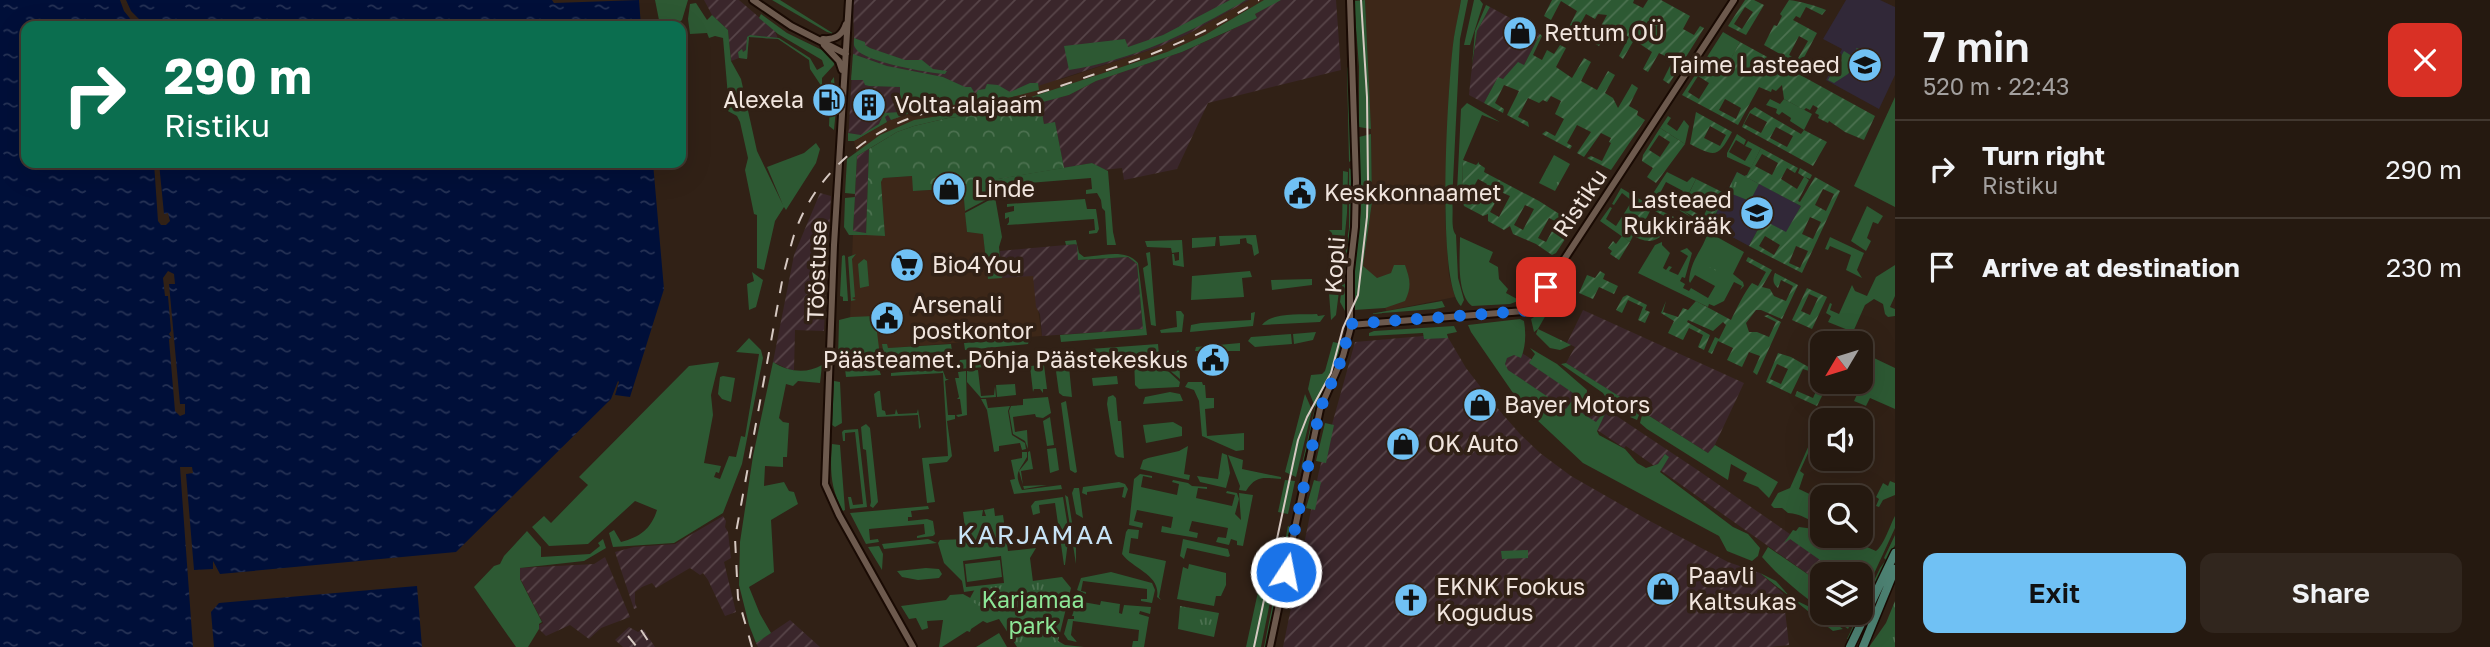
<!DOCTYPE html>
<html lang="en">
<head>
<meta charset="utf-8">
<style>
  :root { --surface:#251910; --page:#31261e; --text:#f1f3f6; --muted:#a3a09f; --line:#423830; --accent:#70c1f4 }
  body { margin:0; font-family:"Golos Text",sans-serif; background:var(--page); color:var(--text); height:100vh; display:flex; flex-direction:column; font-size:26px; white-space:nowrap }
  * { box-sizing:border-box; margin:0 }
  p { font-size:23px; color:var(--muted) }
  .icon { flex:none; width:38px; height:38px; fill:none; stroke:currentColor; stroke-width:2; stroke-linecap:round; stroke-linejoin:round }
  .map { position:relative; flex:1; overflow:hidden }
  .sheet { display:flex; flex-direction:column; background:var(--surface); width:595px }
  .sheet>* { flex:none }
  .banner { position:absolute; left:21px; top:21px; width:665px; height:147px; border-radius:14px; box-shadow:0 7px 28px #0002,0 0 0 2px var(--line); background:#0b6e4f; color:#fff; overflow:hidden }
  .needle { width:46px; rotate:232deg }
  .tools { position:absolute; left:1810px; top:331px; display:grid; gap:14px }
  .tools a { display:grid; place-items:center; width:63px; height:63px; border-radius:14px; background:var(--surface); box-shadow:0 7px 28px #0002,0 0 0 2px var(--line); font-size:35px }
  .pin { position:absolute; display:grid; place-items:center; width:60px; height:60px; color:#fff; margin:-30px; border-radius:14px; box-shadow:0 4px 10px #0006 }
  .me { position:absolute; width:77px; margin:-38px; rotate:11deg; stroke-linejoin:round; filter:drop-shadow(0 0 5px #0008) }
  .turn { display:flex; align-items:center; gap:24px; height:147px; padding:0 28px; font-size:32px }
  .turn .icon { width:91px; height:91px; stroke-width:2.5 }
  .turn b { display:block; font-size:49px; line-height:60px }
  .round { display:grid; place-items:center; flex:none; width:74px; height:74px; border-radius:14px; background:var(--page) }
  .overview { display:flex; align-items:center; justify-content:space-between; height:119px; padding:0 28px }
  h1 { font-size:42px; font-weight:600; line-height:52px }
  .action { display:flex; gap:14px; margin-top:auto; padding:14px 28px }
  .action a { flex:1; height:80px; border-radius:14px; background:var(--accent); color:#111; font-size:28px; font-weight:600; line-height:80px; text-align:center }
  .action a+a { background:var(--page); color:var(--text) }
  ul { padding:0; list-style:none }
  li { display:flex; align-items:center; gap:21px; height:98px; padding:0 28px; border-top:2px solid var(--line) }
  li div { flex:1 }
  li b { display:block; font-size:26px }
  li em { font-style:normal }
  main { display:flex; flex:1; min-height:0 }
  .map>svg:first-child { display:block }
  .built { fill:#3d2718 }
  .industrial { fill:url(#industrial-furrows) }
  .education { fill:#312838 }
  .grass { fill:#2d5933; fill-rule:evenodd }
  .forest { fill:url(#forest-crowns) }
  .park { fill:url(#park-tufts) }
  .garden { fill:url(#garden-furrows); fill-rule:evenodd }
  .water { fill:url(#water-ripples); fill-rule:evenodd }
  .lines { fill:none; stroke-linecap:round; stroke-linejoin:round }
  .minor-casing { stroke:#190a03; stroke-width:10 }
  .major-casing { stroke:#190a03; stroke-width:11 }
  .minor { stroke:#6d5a4e; stroke-width:6 }
  .major { stroke:#4d8273; stroke-width:8 }
  .tram { stroke:#d6c9c2; stroke-width:2 }
  .rail { stroke:#d6c9c2; stroke-width:2; stroke-dasharray:12 12; stroke-linecap:butt }
  .route { stroke:#1a73e8; stroke-width:12; stroke-dasharray:0 21.6 }
  .labels { text-anchor:middle; stroke-width:7; stroke-linejoin:round; paint-order:stroke }
  .poi-label { font-size:23px; fill:#f1e5de; stroke:#312116; text-anchor:start }
  .street-label { font-size:23px; fill:#f1e5de; stroke:#312116 }
  .park-label { font-size:23px; fill:#8ce697; stroke:#312116 }
  .quarter-label { font-size:26px; letter-spacing:2px; fill:#c7e3f6; stroke:#312116 }
</style>
</head>
<body>
<main>
<div class="map">
<svg width="1895" height="647" viewBox="0 0 1895 647">
  <defs>
    <pattern id="industrial-furrows" width="10" height="10" patternUnits="userSpaceOnUse" patternTransform="scale(1.75)"><rect width="10" height="10" fill="#3a262b"/><path d="M-1 1l2-2M0 10L10 0M9 11l2-2" fill="none" stroke="#574549"/></pattern>
    <pattern id="forest-crowns" width="20" height="18" patternUnits="userSpaceOnUse" patternTransform="scale(1.75)"><rect width="20" height="18" fill="#2d5933"/><path d="M2 6a3 3 0 1 1 6 0M12 15a3 3 0 1 1 6 0" fill="none" stroke="#4c7150"/></pattern>
    <pattern id="park-tufts" width="24" height="20" patternUnits="userSpaceOnUse" patternTransform="scale(1.75)"><rect width="24" height="20" fill="#2d5933"/><path d="M3 7l-1-3M5 7V3M7 7l1-3M15 17l-1-3M17 17v-4M19 17l1-3" fill="none" stroke="#4c7150"/></pattern>
    <pattern id="garden-furrows" width="10" height="10" patternUnits="userSpaceOnUse" patternTransform="scale(1.75)"><rect width="10" height="10" fill="#2d5933"/><path d="M-1 1l2-2M0 10L10 0M9 11l2-2" fill="none" stroke="#4c7150"/></pattern>
    <pattern id="water-ripples" width="26" height="14" patternUnits="userSpaceOnUse" patternTransform="scale(1.75)"><rect width="26" height="14" fill="#000f39"/><path d="M2 4q2-2 4 0t4 0M15 11q2-2 4 0t4 0" fill="none" stroke="#263255"/></pattern>
  </defs>
  <rect width="100%" height="100%" fill="#312116"/>
  <!-- built -->
  <path class="built" d="M1249,0H1275L1257,18L1069,95L1009,111L948,118L914,126L897,132L857,156L854,141L888,121L927,104L1062,79L1156,48L1188,34Z
    M1365,0H1461L1454,38L1449,92L1445,215L1449,275L1455,297L1386,311L1385,306L1358,302L1372,202L1371,134Z
    M912,176L914,191L963,188L967,232L983,233L988,278L1033,275L1042,336L877,349L850,320L853,231L885,236L881,181L883,178Z"/>
  <!-- industrial -->
  <path class="industrial" d="M704,0H739L775,31L778,39L749,37L747,59L739,58L731,61L728,30L712,15Z
    M853,0H1249L1188,34L1156,48L1038,86L1006,93L946,100L888,121L854,141H848L854,38Z
    M1275,0H1336L1341,70L1208,103L1177,169L1124,180L1122,168L1103,170L1092,163L1064,168L1055,123L1044,124L1040,102L1069,95L1096,81L1182,52L1227,32L1256,18L1255,14Z
    M1490,7L1540,34L1524,65L1503,79L1498,77L1484,103L1469,95L1471,75L1477,31Z
    M869,149L866,233H859L853,231L857,156Z
    M820,193L831,196L824,331L795,330L794,370H790L773,362L794,255Z
    M1077,244L1079,260L1128,257L1137,264L1143,329L1042,336L1040,314L1036,307L1033,276L1002,278L1000,251Z
    M1583,310L1744,383L1712,451L1708,453L1566,363L1575,347L1567,343Z
    M1446,334L1466,368L1493,403L1520,434L1540,453L1571,476L1648,520L1728,562L1760,573L1783,593L1789,645L1770,647H1283L1319,471L1355,342Z
    M1513,347L1699,471L1839,568L1842,574H1822V584L1626,446L1624,448L1501,366Z
    M723,516L726,521L725,527L728,532L731,558L724,562L736,612L725,616L708,580L703,573L700,575L690,568L656,588L652,583L642,587L635,592V603L637,608L634,609L615,552L634,547L675,544Z
    M605,557L630,617L601,628L589,639L570,625L546,636L539,629V625L543,623L520,578V568L594,564Z
    M790,620L820,647H758L756,643Z
    M629,627L638,632L643,629L655,647H623L615,640Z"/>
  <!-- education -->
  <path class="education" d="M1846,0H1880L1895,7V75L1879,109L1826,80L1842,49L1823,39Z
    M1737,172L1801,206L1786,233L1763,220L1749,246L1710,225Z"/>
  <!-- grass -->
  <path class="grass" d="M655,0H688L682,20L676,25L662,24L659,20Z
    M772,0H780L834,34L827,32Z
    M1230,0H1246C1192,32 1133,60 1069,70L1064,46L1125,39L1128,47L1163,35Z
    M1264,0H1281L1255,14L1257,18L1182,52L1096,81L1069,95L1009,111L948,118L914,126L897,132L857,156L855,194L845,193L847,159L880,135L914,120L1010,104L1167,52L1205,35Z
    M1365,0L1371,129L1359,127V67L1354,1Z
    M1461,0H1468L1460,39L1452,202C1454,211 1450,228 1456,235L1458,278L1464,300L1461,306C1435,283 1448,78 1454,37C1456,25 1459,12 1461,0Z
    M1474,0H1480L1483,4L1470,45H1464Z
    M696,3L707,20L712,15L728,30L731,61L741,79L757,151L783,205L767,167L804,153L816,143L820,149L816,163L786,210L784,207L775,221L764,270L757,268V215L754,214L745,170L748,158L740,122L737,116L726,110L729,108L723,38L715,36L709,38L707,33L690,34L688,19L690,4Z
    M1486,5L1490,7L1477,31L1472,65L1475,31Z
    M761,14L787,33L824,51L834,62V65L822,78V87L810,69L809,60L778,39L749,37L747,59L739,58L738,52L742,49L743,52L746,50L747,37L750,35L779,38L810,58L817,70L824,66L822,60L778,34L759,18Z
    M1723,32L1740,42L1726,68L1707,57Z
    M854,38L865,42V45L870,48L905,60H922L933,69L947,71L945,74C928,73 865,62 856,49C853,45 854,44 854,38Z
    M853,54L887,66L943,77L965,87H971L974,92L970,103L923,108L891,120L888,115L885,117L887,122L854,141H848V133L861,135L879,124L884,113L900,112V87L869,86L865,85L863,80H851Z
    M1347,67L1351,70L1352,160L1349,162Z
    M834,77L836,109L834,130L829,126L831,81Z
    M1030,83H1038L1039,90L1012,97L971,103L978,90L985,89L987,84L998,85L1010,92Z
    M1895,97V207L1854,186Z
    M1770,99L1780,104L1784,99L1812,114L1804,130L1790,121L1791,118L1782,112L1779,115L1776,113L1777,109L1766,105Z
    M1467,103L1500,122L1482,115L1463,160L1462,201L1460,202L1457,192L1461,109Z
    M1668,116L1671,118L1667,124L1677,131L1684,120L1689,126L1685,144L1660,128Z
    M1371,134L1372,202L1363,266L1377,278L1391,273L1394,265H1405C1410,279 1412,287 1405,301L1385,308L1354,310L1355,267L1361,210L1359,137Z
    M1737,134L1746,140L1744,145L1736,140L1729,152L1745,161L1752,149L1745,146L1748,141L1761,148L1751,168L1727,157V153Z
    M1092,163L1108,171L1113,232L1116,245H1107L1105,211L1102,208L1101,200L1097,193L1086,194V190L1092,189L1091,178L1004,185L1005,195H1011L1012,199L1004,200L1001,195H995V184L997,179Z
    M1349,168L1353,171L1352,208L1348,253L1345,254L1349,228Z
    M1343,171L1348,172L1347,213L1343,254L1334,252L1332,233L1329,230H1342Z
    M1667,172L1687,182L1692,177L1696,179L1681,209L1691,217L1652,195ZM1666,182L1683,191L1677,202L1660,193Z
    M1621,188L1648,204H1645L1628,233L1633,236L1630,242L1600,221L1610,207L1612,208L1606,219L1616,226L1632,201L1622,193L1614,205L1612,204Z
    M855,197L853,231L866,233V235H849L844,227L845,198Z
    M995,197L1002,237L999,247L1002,278L988,279L983,234L967,232L965,213Z
    M1085,199L1087,209H1096L1099,229L1097,233L1089,234V231L1095,230L1094,219L1007,225L1009,222V217L1005,219V213L1014,211V206L1007,207V204Z
    M1867,206L1883,216L1878,224L1873,222L1867,238L1871,241L1866,251L1851,241Z
    M1708,232L1744,252L1733,274L1743,282L1744,286L1740,290L1742,286L1734,282L1724,301L1714,306L1709,304L1708,307L1638,273L1655,245L1662,242V245L1670,253L1663,268L1666,270L1669,266L1672,267L1669,271L1678,275L1688,256L1680,251L1687,248L1692,253L1685,278L1682,277L1680,281L1685,284L1683,288L1689,291L1691,288L1708,298L1715,286L1695,275L1690,283L1689,281C1691,258 1702,252 1708,232Z
    M1256,235L1259,253L1254,256L1252,245L1247,243L1246,238L1240,239V244L1220,246L1219,236Z
    M1216,237L1215,246L1192,248V238Z
    M1460,237L1493,252L1489,262L1498,267L1499,279L1508,289L1506,293L1517,299L1539,257L1546,261L1526,298L1510,304L1472,306C1456,293 1460,257 1460,237Z
    M1830,237L1864,253L1857,270L1862,278L1846,270L1851,255L1830,246L1828,250L1825,249Z
    M1076,240L1079,253L1084,257C1102,256 1125,248 1138,263L1147,335L1061,342L1060,335L1143,329L1137,264L1128,257L1078,260L1077,244L1066,245L1065,241Z
    M1182,240L1184,267L1173,265L1172,254H1174L1175,261L1179,260V252L1172,253L1171,248L1147,247L1145,241Z
    M1150,252L1156,326L1151,325L1143,268L1148,265L1146,253Z
    M856,254L852,259L855,297L852,298L856,300L851,301L848,257Z
    M844,255L845,256L848,301H843V297L840,296L842,256Z
    M864,259L867,261L869,286L860,288L858,264Z
    M1334,259H1342L1341,272L1330,281L1329,265Z
    M1345,260L1347,261L1345,311L1340,302Z
    M1895,265V296L1890,307L1895,309V316L1888,317L1885,314L1883,304L1874,299L1865,305L1853,332L1828,322L1831,316L1826,313L1830,303L1832,304L1830,310L1839,314L1852,285L1855,291L1867,296L1876,277Z
    M1250,271L1252,277L1242,278L1244,297L1191,300L1192,276Z
    M752,272L763,280L756,307L749,310L747,284L754,281Z
    M1341,275L1336,315L1331,320L1329,293L1334,290L1333,281Z
    M1312,279V285L1272,290L1271,280Z
    M1556,297L1538,329L1534,332L1531,319C1541,314 1546,300 1556,297Z
    M1442,301L1445,307L1435,309L1370,314Z
    M1176,311H1181L1184,315L1182,332L1161,333L1160,330L1177,327Z
    M1255,312L1253,326L1190,332L1191,325L1201,323L1251,320V313Z
    M1317,314L1318,316L1325,315L1320,322L1262,325C1271,312 1300,315 1317,314Z
    M875,316L880,356L838,359L839,320L851,317Z
    M1520,319L1524,321C1526,333 1526,346 1521,358L1514,355L1507,358L1505,364L1508,370L1566,409L1576,395L1529,363L1535,354L1530,348L1557,364L1587,390L1586,402L1580,398L1574,408L1596,422L1603,413L1605,414L1597,431L1599,435L1625,449L1637,463L1646,468L1658,464L1665,454L1669,457L1660,472L1733,527L1748,534L1760,548L1758,556L1752,561L1727,551L1719,536L1583,463L1522,406L1471,332L1468,325Z
    M1454,326L1457,332L1447,334L1448,338L1424,339L1423,333L1369,336V333L1374,331Z
    M1316,332L1313,340L1294,344L1293,334Z
    M1291,334L1292,344L1255,347L1248,341L1251,337Z
    M749,338L761,350L763,358L742,464L723,513L674,543L613,547L609,533L614,530L621,542C640,537 651,529 657,510L635,501L588,544L549,546L532,527L544,516L551,523L588,485L579,477L689,366L719,362L711,395L713,415L704,463L721,466L719,473L716,472L714,477L720,479L729,456L736,457L741,436L745,437L759,354L736,352Z
    M1030,338L1028,344L965,350L964,343Z
    M1333,342L1343,344L1320,399L1299,477L1315,407L1308,389L1311,375L1322,374L1325,371Z
    M1240,343V351H1195L1196,347Z
    M882,344H887L888,348L951,344L952,351L884,356Z
    M1158,344L1159,355L1093,359L1090,356V349Z
    M1178,350L1179,351L1180,379L1168,369L1161,356L1175,354Z
    M1030,354V364L957,369L960,360Z
    M1160,356L1166,367L1157,371H1168L1180,382L1179,387L1139,389L1135,385L1134,358Z
    M1874,358L1895,368V409L1870,398L1866,406L1854,401Z
    M773,362C788,372 807,374 822,365L820,383L798,381L793,386L786,384L779,418L783,422L789,423L787,457H783V467L765,466L764,486L784,482L789,491L794,492L798,504L771,520L774,572L749,587L760,614L771,633L756,643L749,625L739,585L740,542L753,456Z
    M1075,362V367H1069L1072,397L1063,396L1059,393L1055,364Z
    M1566,363L1630,403L1623,407L1617,405L1624,412L1621,415L1613,409L1603,393L1561,364Z
    M1044,365L1047,389H1043V393L1040,389H1034L1033,392L1030,366Z
    M875,366L879,369L881,375L846,377L845,369Z
    M942,368L946,379H949L945,381L948,415H955V419L947,421L952,456L947,462L929,464L935,502L927,503L922,458L948,456L943,373L891,376V373Z
    M978,370L981,396L994,395L995,386L996,397L981,398L967,382V371Z
    M966,371L967,415L958,417L956,415L962,414L960,399H957L959,397L955,378H959L958,372Z
    M723,376L735,378L731,402L722,399L718,394L720,377Z
    M1117,376L1118,384L1093,386L1092,378Z
    M834,381L840,382L842,423L835,427L832,425Z
    M1188,382H1202L1203,385H1205L1206,398H1214V408L1205,409L1207,436L1244,433V450L1236,451L1202,436L1199,401L1194,390L1185,387Z
    M1015,384L1016,395L997,397L996,385Z
    M878,391H880L882,410L885,411L886,415L895,414L896,409L898,414L917,413L918,409L921,427L919,429L918,415L877,417L874,394Z
    M1170,392L1180,394L1183,401L1143,404L1145,397Z
    M1305,394L1312,410L1296,477L1285,472Z
    M1113,395L1116,398L1118,421H1121L1124,458L1118,457L1115,454L1107,404L1108,397Z
    M1048,397L1051,413L1043,418L1036,417L1035,414L1013,417L1015,432L1027,430L1028,449L1025,441L1013,434L1009,411L1011,406L1023,405V399Z
    M981,399H986L988,408L1010,406L1008,411L1012,435L1025,443L1026,449L1022,450L1020,443L999,446V451L994,452L987,410Z
    M1066,401L1077,472L1075,473L1070,470L1061,403Z
    M1632,405L1708,453L1715,445L1778,482L1769,498L1758,487L1743,481L1747,473L1731,464L1728,480L1647,429L1640,423L1642,415H1639L1637,420L1630,417L1633,414L1631,410Z
    M1050,417L1054,445L1047,446L1043,421Z
    M1173,422L1182,427V436L1146,443L1143,425Z
    M1325,423L1334,425L1326,463L1316,461Z
    M1822,423V436L1814,452L1809,451L1800,471L1804,474L1799,489L1822,500V522C1809,523 1802,513 1788,513L1782,508H1774L1771,505L1778,493L1790,488L1809,445H1811Z
    M866,424L870,428L878,502L873,508L870,506L871,502L866,450L863,449L861,427Z
    M858,429L867,507L850,509L848,497H851L853,505L863,504L855,432L845,433V441H843L842,432L844,430Z
    M832,444L840,445L845,510L843,511C830,488 830,469 832,444Z
    M1188,446L1184,474L1190,475L1189,480L1140,469L1143,460L1148,458L1179,451Z
    M1056,448L1059,470L1050,473L1047,449Z
    M1030,451L1033,469L1021,471L1023,486L1047,485L1024,489L1019,471L1028,460V452Z
    M1022,452H1027V457C1018,473 1014,473 1022,490L1061,485L1062,489L1014,494L1010,480L1015,479L1011,460L1022,458Z
    M1222,453L1227,455L1230,473L1226,488L1200,482L1197,476L1218,479Z
    M1228,455L1243,460L1242,469L1281,477V479C1264,478 1256,475 1246,491L1239,490L1240,486Z
    M1140,474L1152,476V478L1143,476L1141,487L1177,495L1179,484L1172,482L1173,480L1188,483L1192,486L1207,487V489L1198,488L1196,498L1232,506L1235,495L1226,493L1227,491L1237,493L1239,499L1235,514L1241,520L1239,493L1253,495L1243,546L1237,545V541L1231,539L1229,545L1216,542L1218,537L1226,538L1228,528L1192,521L1189,531L1198,533L1197,538L1161,532L1162,526L1171,528L1173,517L1137,510L1134,521L1143,523L1142,528L1129,525L1134,479Z
    M1285,480L1295,481L1288,514L1278,512Z
    M1314,480L1321,482L1315,510L1306,508Z
    M1890,481L1895,483V495L1883,500L1879,507L1876,506L1879,499L1876,497L1883,483L1888,486Z
    M1119,482L1125,484L1128,489L1125,498L1122,497L1124,487L1087,492V495L1082,493L1083,487Z
    M1074,488H1079L1083,518L1076,514L1072,493Z
    M1065,495L1068,497L1076,548V564Z
    M1063,497L1069,534L1065,565H1064L1055,503L1039,505L1040,513L1033,515L1031,506L1035,501Z
    M928,506L929,509L911,511L912,517H908V521L927,519L933,521L935,534L933,536L917,538V536L925,534L924,524L869,529L870,540L878,539L879,542L866,544L850,513Z
    M994,508L995,516L1003,515L1008,551L1036,548L1030,558L1033,582L964,592L962,581L944,563L938,543L940,540L967,539L970,545L969,536H966L963,512L983,510L982,516H986L984,510ZM1001,556L1004,583L966,587L963,561Z
    M1895,516V528L1860,604V574H1840L1790,539L1784,543L1793,530L1796,531L1799,527L1822,530V536H1842L1876,551C1884,545 1890,525 1895,516Z
    M1288,526L1290,527L1266,647H1264Z
    M1128,529L1139,530L1138,539L1131,538L1129,553L1166,561L1159,597L1161,600L1157,597C1161,575 1133,569 1122,554L1126,532Z
    M527,531L541,547V557L590,554L600,546L598,543L603,539L606,548L584,561L520,568V579L542,622L539,624V629L528,647H516L474,587L494,566L500,564L504,556Z
    M1895,535V545L1849,640L1847,639L1880,568L1886,560L1884,558Z
    M928,539L937,543L884,549L882,544Z
    M1183,539L1228,549L1230,556L1228,557L1187,548L1184,559L1180,556Z
    M879,546L883,554L882,570L868,547Z
    M1768,547L1822,584V610C1800,593 1779,577 1762,557Z
    M1528,550V558L1502,559L1501,551Z
    M1266,555L1279,557L1261,647H1246Z
    M1000,560L1002,577L967,582L965,564Z
    M1189,564L1226,573V585L1221,596H1216L1214,606L1177,599L1183,567L1188,569Z
    M926,568L939,569L942,574L939,578L918,580L902,577L897,571Z
    M1111,572L1152,583L1155,590L1152,603L1141,601V599H1147V589L1083,581L1081,591L1086,592V594L1077,590L1081,578Z
    M1760,573L1776,581L1791,598L1818,611L1843,629L1833,631Z
    M963,594L1009,619L1048,647H1017L999,619L987,623L983,621L971,629L970,632L967,631L942,647H939L943,620L927,621L928,628L922,630L916,618L909,619L901,606L946,600L950,595Z
    M1077,601L1100,605L1101,601L1120,604L1119,613L1122,614L1124,605L1151,607L1150,614L1140,611L1139,614L1149,617L1144,647H1132L1133,641H1138L1139,630L1073,621L1071,635L1077,642L1068,640L1064,634L1068,619H1074V616H1072Z
    M1826,613H1856L1848,629Z
    M999,633L1007,647H976Z"/>
  <!-- forest -->
  <path class="forest" d="M1040,102L1044,124L1055,122L1064,168L998,179L995,184V195L965,211L963,188L913,191L912,176L883,178L881,182L885,236L866,235L869,149L897,132L914,126L948,118L1009,111Z
    M1538,329L1567,343L1571,345L1560,350L1550,348L1536,334Z"/>
  <!-- park -->
  <path class="park" d="M1856,48L1872,52V60L1867,70L1859,66L1860,58Z
    M1844,51L1855,58L1856,62L1848,74L1834,83L1828,80Z
    M1554,155L1570,164L1555,191L1539,183Z
    M1737,172L1759,184L1750,201L1727,192Z
    M1711,250L1731,261L1724,275L1703,264Z
    M1062,577L1071,588L1058,641L1065,645L1084,647H1018L1002,619L969,600L975,589Z
    M1895,601V647H1869L1886,623Z
    M1180,606L1219,613L1214,637L1178,629Z"/>
  <!-- garden -->
  <path class="garden" d="M1552,0H1634L1633,3L1643,8L1648,0H1661L1690,16L1683,29L1694,35L1700,26L1704,28L1669,84L1663,80L1673,60L1659,53L1648,72L1643,69L1652,52L1634,40L1623,59L1619,56L1629,37L1610,27L1599,46L1592,42L1607,15L1598,14L1595,19L1586,14L1575,33L1568,29L1577,11L1561,1L1551,20L1544,16Z
    M1745,0H1754L1764,5L1746,35L1728,26ZM1745,7L1753,12L1742,29L1734,24Z
    M1789,0C1799,1 1817,6 1826,10L1822,15L1806,7L1800,18L1796,16L1793,20L1817,33L1800,65L1764,45L1774,25L1777,26L1782,16L1780,14ZM1799,36L1808,41L1797,60L1789,55Z
    M1540,34L1542,36L1533,55L1542,60L1547,50L1554,54L1560,45L1566,48L1556,67L1572,78L1584,58L1591,62L1581,81L1597,90L1608,71L1615,75L1605,93L1613,98L1618,108L1632,84L1638,88L1629,106L1638,111L1637,115L1645,120L1611,170L1587,158L1591,156L1602,161L1611,143L1609,142L1611,138L1601,133L1584,157L1577,153L1591,132L1577,125L1567,143L1572,146L1570,149L1542,134L1546,131L1555,136L1564,119L1555,114L1561,101L1551,96L1547,102L1543,100L1539,103L1528,98L1518,117L1528,122L1529,127L1507,115L1519,91L1504,85L1495,103L1504,109L1503,113L1484,103L1498,77L1503,79L1518,62L1524,65Z
    M1740,42L1875,116L1864,140L1845,132L1829,121L1828,123L1818,118L1819,115L1815,113L1818,108L1813,105L1810,110L1806,108L1804,110L1784,99L1782,85L1776,91L1772,89L1771,92L1759,87L1738,125L1682,95L1707,57L1729,69L1732,64L1729,62ZM1698,76L1709,83L1699,99L1688,92ZM1725,99L1741,108L1736,119L1719,110Z
    M1755,107L1801,134L1804,130L1827,142L1813,166L1742,127L1750,111ZM1750,113L1767,122L1761,133L1744,124ZM1776,127L1793,136L1787,147L1770,138Z
    M1696,112L1732,132C1718,158 1715,157 1690,144ZM1710,126L1726,135L1720,146L1704,138Z
    M1660,128L1685,144L1656,183L1647,177L1653,168L1642,161L1643,155ZM1659,135L1670,142L1660,157L1649,150Z
    M1761,148L1798,168L1795,173L1787,168L1781,179L1797,189L1804,177L1798,173L1800,168L1812,175L1810,179L1805,177L1809,180L1798,201L1800,202L1815,177L1840,191L1802,273L1749,246L1763,220L1786,232L1801,206L1744,176L1747,175ZM1762,154L1778,163L1772,175L1755,166ZM1823,189L1834,194L1826,211L1815,205ZM1810,217L1821,222L1813,239L1802,234ZM1765,236L1780,245L1774,255L1759,246ZM1796,246L1808,251L1800,268L1789,263Z
    M1463,160L1476,165L1479,162V164L1485,168L1484,172L1539,201L1575,224L1556,253L1552,255L1536,244L1513,234L1510,226L1504,230L1488,221V214L1483,216L1464,206L1462,200ZM1478,179L1487,184L1475,204L1467,199ZM1501,192L1510,196L1499,217L1490,212ZM1525,205L1534,209L1523,230L1514,225ZM1549,218L1557,222L1546,242L1538,238Z
    M1696,179L1726,194L1710,225L1681,210ZM1693,197L1709,205L1703,217L1687,208Z
    M1645,203L1674,217C1661,241 1653,248 1628,233ZM1651,209L1668,218L1662,230L1645,221Z
    M1622,236L1630,242L1619,260L1610,254L1612,251L1608,248L1613,241L1616,244Z
    M1748,257L1772,270L1762,287L1770,289L1774,296L1786,301L1793,286L1781,280L1778,288C1772,284 1773,278 1775,273L1798,285L1782,319L1761,310H1756L1746,323L1749,332H1757L1769,337L1776,322L1764,316L1768,315L1781,322L1757,375L1753,372L1760,356L1749,352L1742,367L1727,360L1733,348L1718,341L1712,354L1708,352L1715,337L1719,339L1726,325L1723,322L1713,331L1688,320L1687,322L1710,335L1704,350L1698,347L1703,335L1689,328L1683,340L1668,333L1674,321L1661,313L1666,301L1663,312L1678,317L1683,308L1688,310L1696,301L1731,320C1736,310 1745,291 1752,283L1758,286L1766,272L1746,261Z
    M1600,271L1605,274L1603,279L1618,286L1614,294L1599,287L1593,299L1579,293L1587,275L1595,278Z
    M1807,288L1827,297L1812,329L1792,320ZM1809,294L1818,298L1810,315L1801,311Z
    M1627,295L1647,305L1645,310L1650,312L1645,323L1638,320L1643,307L1628,300L1622,313L1616,310L1623,297Z
    M1778,353L1791,357L1812,369L1811,373L1818,376L1822,373V382H1829L1817,406L1795,396L1797,391L1813,398L1818,387L1810,383L1812,376L1809,371L1803,369L1791,394L1766,382ZM1777,364L1788,369L1781,384L1770,379Z"/>
  <!-- water -->
  <path class="water" d="M0,0H120L124,11L133,22L137,23L139,26H26V163H154L158,221L161,225H166L170,221L168,213L164,214L159,163H653L664,289L630,397L615,395L619,382L618,381L611,399L456,552L220,574L213,561V569L194,570L186,474L193,473L192,467H180L193,647H0ZM168,271L174,274L175,284H169L180,404H185V414L180,416L175,411L169,340L171,337L169,334L171,331L168,296H165L163,278Z
    M126,0H552L554,3L639,0L641,26H146L131,11Z
    M417,586L422,647H214L211,612L219,603Z"/>
  <g class="lines">
    <!-- minor casing -->
    <g class="minor-casing">
      <path id="minor" d="M753,0L791,26L846,54
        M849,0L834,245L825,484L839,515L913,647
        M823,39C835,40 842,36 846,24
        M824,45L839,61L842,70
        M1350,325L1524,311L1535,304L1734,0
        M1270,647L1320,409L1343,356L1350,330V271L1355,227L1356,181L1350,0"/>
    </g>
    <!-- major casing -->
    <g class="major-casing">
      <path id="major" d="M1850,647L1895,553
        M1863,647L1895,569"/>
    </g>
    <!-- minor -->
    <use href="#minor" class="minor"/>
    <!-- major -->
    <use href="#major" class="major"/>
    <!-- tram -->
    <path class="tram" d="M1254,647L1298,440L1307,417L1331,373L1343,328L1358,295L1367,217L1368,181L1367,97L1361,0"/>
    <!-- rail -->
    <path class="rail" d="M641,630L652,647
      M628,636L637,647
      M752,647L738,598L735,538L783,276C787,262 790,248 794,235C814,175 869,127 930,112C961,105 993,105 1024,97C1048,91 1072,82 1095,74C1153,55 1207,34 1259,0"/>
  </g>
  <g class="lines">
    <!-- route -->
    <path class="route" d="M1286,572L1320,409L1343,356L1350,324L1524,311L1535,304L1546,287"/>
  </g>
  <!-- icons -->
  <defs>
    <g id="shop-disc" transform="scale(1.75)"><circle r="9.5" fill="#70c1f4" stroke="#312116"/><path d="M-5-2.5h2.3a2.7 3.5 0 0 1 5.4 0H5L5.5 6h-11ZM-1.5-2.5h3a1.5 2.3 0 0 0-3 0Z" fill="#111"/></g>
    <g id="school-disc" transform="scale(1.75)"><circle r="9.5" fill="#70c1f4" stroke="#312116"/><path d="M0-5L7-2L0 1L-7-2ZM-4 1L0 2.5L4 1V4Q0 6-4 4Z" fill="#111"/></g>
    <g id="fuel-disc" transform="scale(1.75)"><circle r="9.5" fill="#70c1f4" stroke="#312116"/><path d="M-5.5-6h7V0h2V4h1.3V-2.5L3-4.5l.8-.8L6-3V5H2.5V1h-1V6h-7ZM-4.2-4.7v3.2H.2V-4.7Z" fill="#111"/></g>
    <g id="building-disc" transform="scale(1.75)"><circle r="9.5" fill="#70c1f4" stroke="#312116"/><path d="M-4-6H4V6H1V3H-1V6H-4ZM-2.5-4.3h1.7v1.8h-1.7ZM.8-4.3h1.7v1.8H.8ZM-2.5-1h1.7V.8h-1.7ZM.8-1h1.7V.8H.8Z" fill="#111"/></g>
    <g id="civic-disc" transform="scale(1.75)"><circle r="9.5" fill="#70c1f4" stroke="#312116"/><path d="M-.6-6.5H3V-4.5H.6V-3L4-1V1h2V6H-6V1h2V-1L-.6-3ZM-1.2 2.5V6h2.4V2.5Z" fill="#111"/></g>
    <g id="supermarket-disc" transform="scale(1.75)"><circle r="9.5" fill="#70c1f4" stroke="#312116"/><path d="M-6-5.5h2.5l.6 2H6L4.5 2H-2.5L-4.4-4H-6ZM-1.5 3.2a1.3 1.3 0 1 0 .1 0ZM3 3.2a1.3 1.3 0 1 0 .1 0Z" fill="#111"/></g>
    <g id="church-disc" transform="scale(1.75)"><circle r="9.5" fill="#70c1f4" stroke="#312116"/><path d="M-1.2-6h2.4v3.5h3.3v2.4h-3.3V6h-2.4V-.1h-3.3v-2.4h3.3Z" fill="#111"/></g>
  </defs>
  <g fill-rule="evenodd">
    <use href="#shop-disc" x="1520" y="33"/>
    <use href="#school-disc" x="1865" y="65"/>
    <use href="#fuel-disc" x="829" y="100"/>
    <use href="#building-disc" x="869" y="105"/>
    <use href="#shop-disc" x="949" y="189"/>
    <use href="#civic-disc" x="1300" y="193"/>
    <use href="#school-disc" x="1757" y="213"/>
    <use href="#supermarket-disc" x="907" y="265"/>
    <use href="#civic-disc" x="887" y="318"/>
    <use href="#civic-disc" x="1213" y="360"/>
    <use href="#shop-disc" x="1480" y="405"/>
    <use href="#shop-disc" x="1403" y="444"/>
    <use href="#shop-disc" x="1663" y="589"/>
    <use href="#church-disc" x="1411" y="600"/>
  </g>
  <g class="labels">
    <!-- poi labels -->
    <g class="poi-label">
      <text x="1544" y="41">Rettum OÜ</text>
      <text x="1840" y="73" text-anchor="end">Taime Lasteaed</text>
      <text x="804" y="108" text-anchor="end">Alexela</text>
      <text x="894" y="113">Volta alajaam</text>
      <text x="974" y="197">Linde</text>
      <text x="1324" y="201">Keskkonnaamet</text>
      <text x="1732" y="208" text-anchor="end">Lasteaed<tspan x="1732" dy="26">Rukkirääk</tspan></text>
      <text x="932" y="273">Bio4You</text>
      <text x="912" y="313">Arsenali<tspan x="912" dy="26">postkontor</tspan></text>
      <text x="1188" y="368" text-anchor="end">Päästeamet. Põhja Päästekeskus</text>
      <text x="1504" y="413">Bayer Motors</text>
      <text x="1428" y="452">OK Auto</text>
      <text x="1688" y="584">Paavli<tspan x="1688" dy="26">Kaltsukas</tspan></text>
      <text x="1436" y="595">EKNK Fookus<tspan x="1436" dy="26">Kogudus</tspan></text>
    </g>
    <!-- street labels -->
    <g class="street-label">
      <text transform="translate(1580 203) rotate(-56)" y="8">Ristiku</text>
      <text transform="translate(1335 265) rotate(-86)" y="8">Kopli</text>
      <text transform="translate(817 271) rotate(-88)" y="8">Tööstuse</text>
    </g>
    <!-- park labels -->
    <g class="park-label">
      <text x="1033" y="608">Karjamaa<tspan x="1033" dy="26">park</tspan></text>
    </g>
    <!-- quarter labels -->
    <g class="quarter-label">
      <text x="1036" y="544">KARJAMAA</text>
    </g>
  </g>
</svg>
<div class="tools">
<a><svg class="needle" viewBox="-14 -14 28 28"><path d="M0-13l5 13h-10z" fill="#e53935"/><path d="M0 13l5-13h-10z" fill="#a3a09f"/></svg></a>
<a><svg class="icon" aria-label="sound" viewBox="0 0 24 24"><path d="M4 9h4l5-4v14l-5-4H4zM17 9q2 3 0 6"/></svg></a>
<a><svg class="icon" aria-label="search" viewBox="0 0 24 24"><circle cx="10" cy="10" r="6"/><path d="M15 15l6 6"/></svg></a>
<a><svg class="icon" aria-label="layers" viewBox="0 0 24 24"><path d="M12 4l9 5-9 5-9-5zM3 14l9 5 9-5"/></svg></a>
</div>
<div class="pin" style="left:1546px;top:287px;background:#d93025"><svg class="icon" aria-label="arrive" viewBox="0 0 24 24"><path d="M6 21V4h12l-3 4 3 4H6"/></svg></div>
<svg class="me" style="left:1286px;top:572px" viewBox="-20 -20 40 40"><circle r="17" fill="#1a73e8" stroke="#fff" stroke-width="3"/><path d="M0-11L8 9 0 5-8 9z" fill="#fff"/></svg>
<div class="banner">
<div class="turn"><svg class="icon" aria-label="right" viewBox="0 0 24 24"><path d="M7 20v-9h11M14 6l5 5-5 5"/></svg><div><b>290 m</b>Ristiku</div></div>
</div>
</div>
<section class="sheet">
<div class="overview"><div><h1>7 min</h1><p>520 m · 22:43</p></div><a class="round" style="background:#d93025;color:#fff"><svg class="icon" aria-label="close" viewBox="0 0 24 24"><path d="M6 6l12 12M18 6L6 18"/></svg></a></div>
<ul>
<li><svg class="icon" aria-label="right" viewBox="0 0 24 24"><path d="M7 20v-9h11M14 6l5 5-5 5"/></svg><div><b>Turn right</b><p>Ristiku</p></div><em>290 m</em></li>
<li><svg class="icon" aria-label="arrive" viewBox="0 0 24 24"><path d="M6 21V4h12l-3 4 3 4H6"/></svg><div><b>Arrive at destination</b></div><em>230 m</em></li>
</ul>
<div class="action"><a>Exit</a><a>Share</a></div>
</section>
</main>
</body>
</html>
